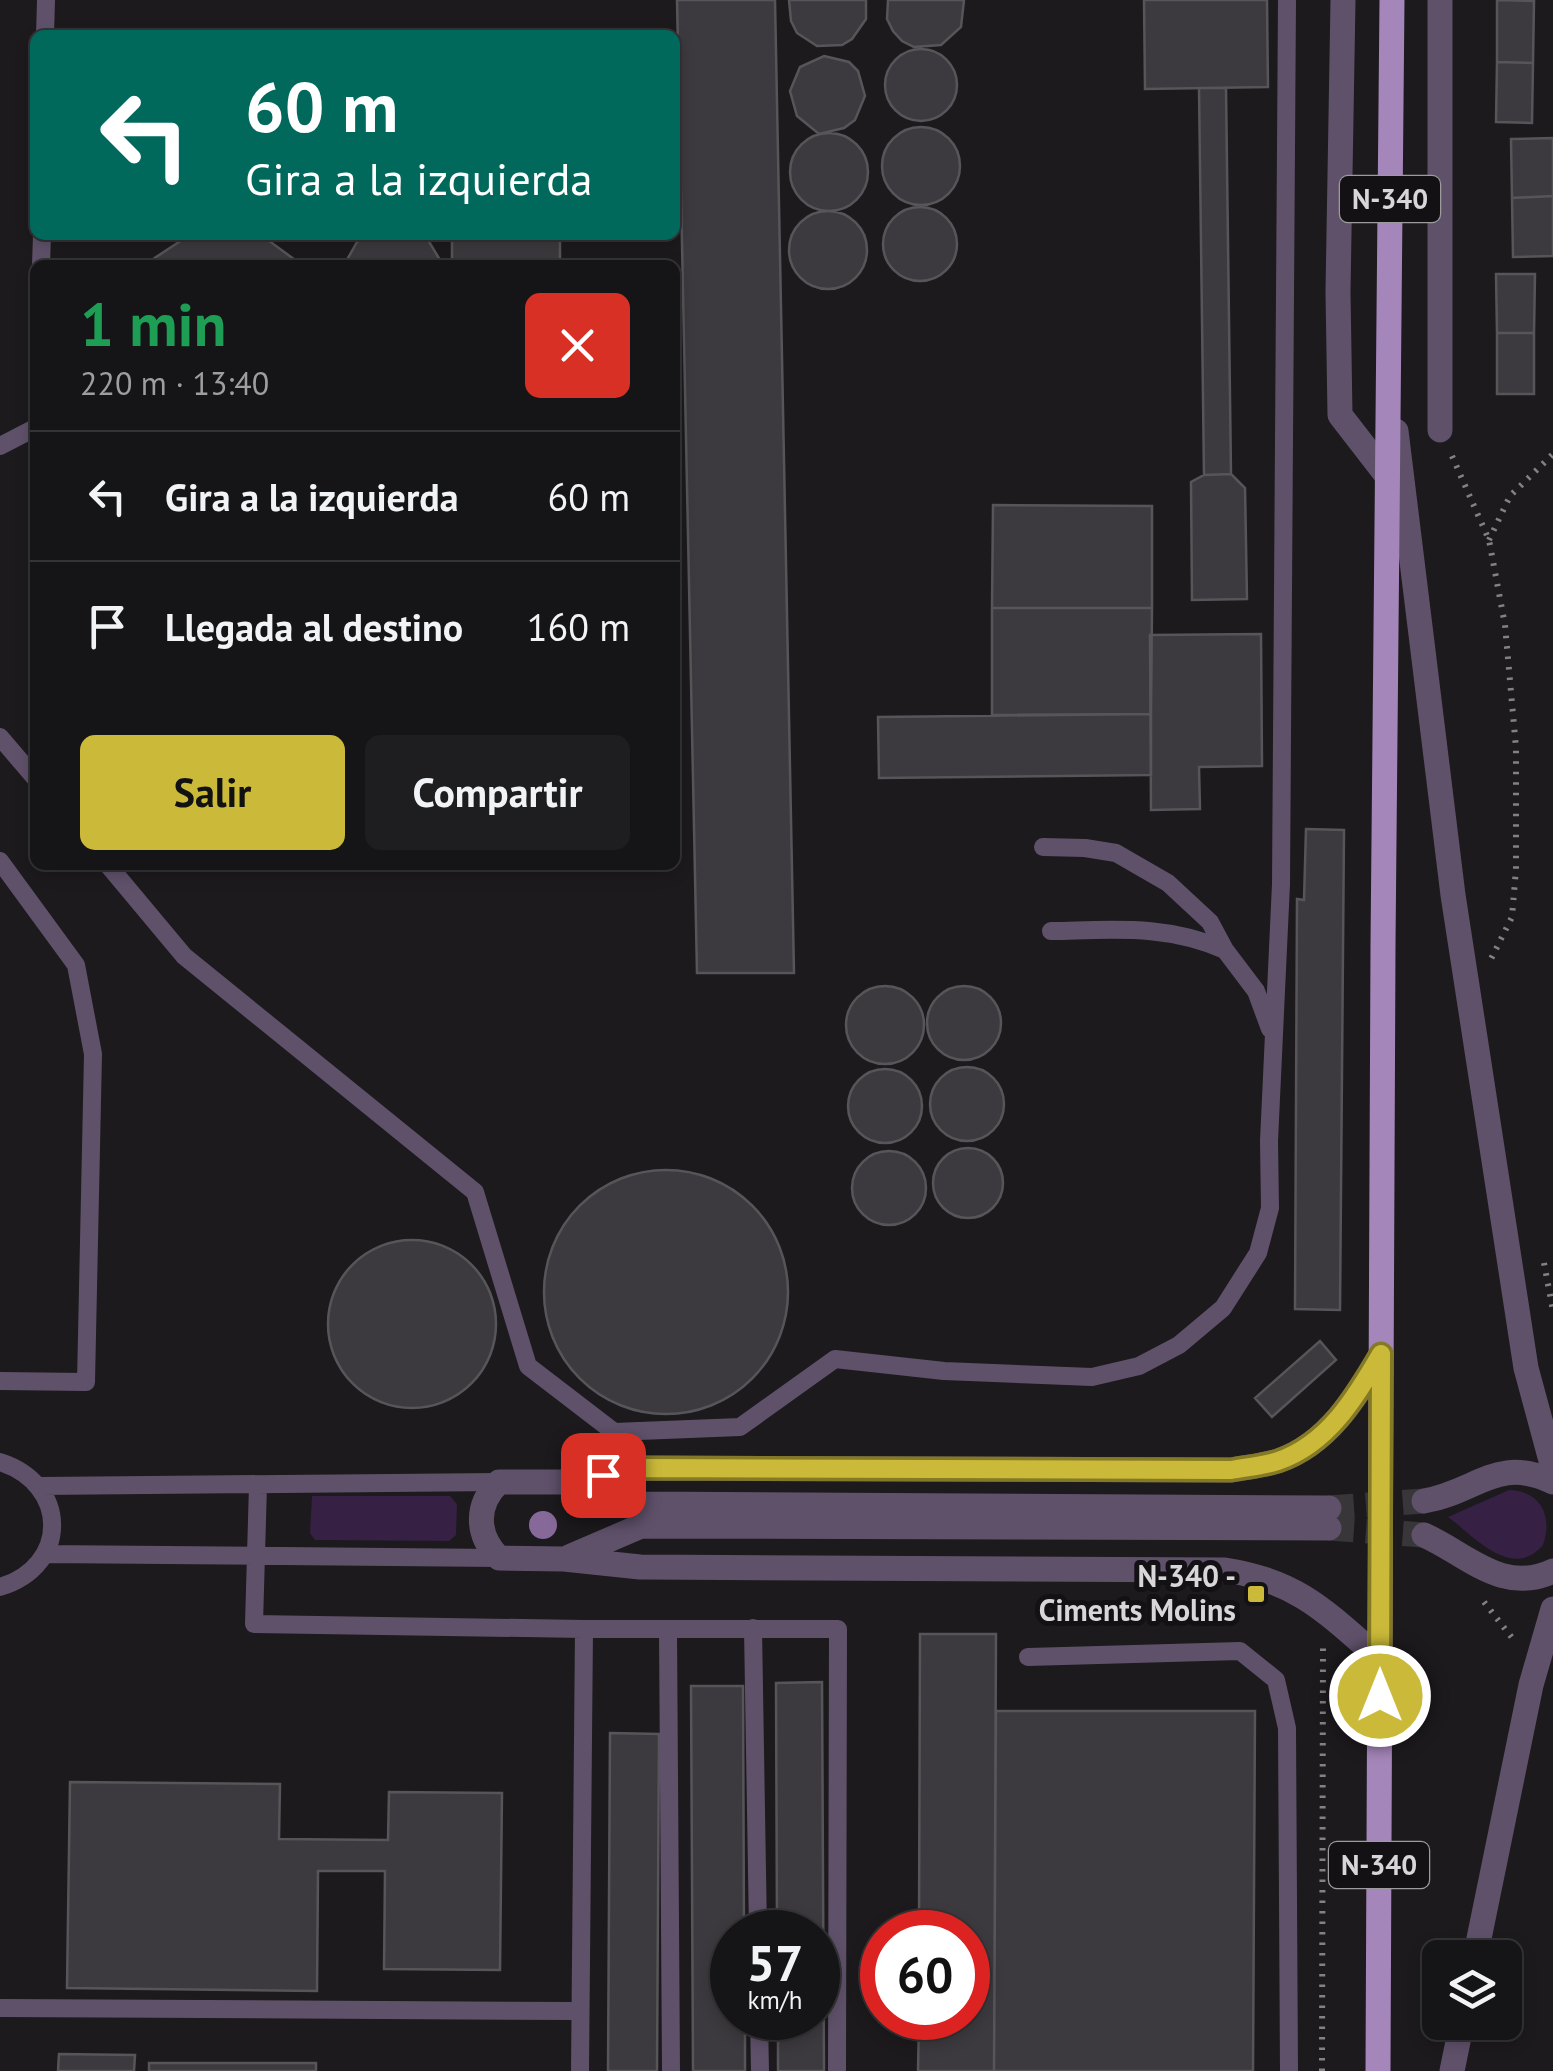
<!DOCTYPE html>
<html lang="es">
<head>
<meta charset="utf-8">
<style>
  :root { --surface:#151416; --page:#1e1d1f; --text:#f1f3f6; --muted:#9d9ea1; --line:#343335; --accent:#cbba39 }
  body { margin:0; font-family:"PT Sans",sans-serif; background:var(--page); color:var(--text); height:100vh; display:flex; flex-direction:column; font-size:38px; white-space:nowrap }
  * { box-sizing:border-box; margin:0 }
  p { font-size:32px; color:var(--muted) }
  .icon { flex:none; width:55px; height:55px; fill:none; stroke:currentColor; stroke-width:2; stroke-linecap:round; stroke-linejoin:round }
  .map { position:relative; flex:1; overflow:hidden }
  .drawer { position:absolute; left:30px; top:260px; width:650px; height:610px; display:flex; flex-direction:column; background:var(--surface); border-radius:15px; box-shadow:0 5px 15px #0003,0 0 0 2px var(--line) }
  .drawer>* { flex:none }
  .top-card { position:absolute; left:30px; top:30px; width:650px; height:210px; border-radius:15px; box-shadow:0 5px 15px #0003,0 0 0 2px var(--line); background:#00695c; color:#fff; overflow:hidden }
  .buttons { position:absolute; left:1422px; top:1940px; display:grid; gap:20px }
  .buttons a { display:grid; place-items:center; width:100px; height:100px; border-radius:15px; background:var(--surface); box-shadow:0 5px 15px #0003,0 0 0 2px var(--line); font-size:50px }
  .speed { position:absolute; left:710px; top:1910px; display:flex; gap:20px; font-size:50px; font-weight:700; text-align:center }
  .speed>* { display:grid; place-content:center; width:130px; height:130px; border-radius:50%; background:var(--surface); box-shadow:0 5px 15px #0003,0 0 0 2px var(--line); line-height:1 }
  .speed small { font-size:25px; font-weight:400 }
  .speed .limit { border:15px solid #d22; background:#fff; color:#111 }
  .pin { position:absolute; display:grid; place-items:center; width:85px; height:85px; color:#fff; margin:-42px; border-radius:20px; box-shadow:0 5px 15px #0006 }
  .me { position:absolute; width:110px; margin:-55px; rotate:0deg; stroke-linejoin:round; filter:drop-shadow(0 0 8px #0008) }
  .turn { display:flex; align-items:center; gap:35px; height:210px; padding:0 50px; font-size:45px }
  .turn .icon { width:130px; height:130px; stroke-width:2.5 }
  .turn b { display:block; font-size:70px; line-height:85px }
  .round { display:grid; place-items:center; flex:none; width:105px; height:105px; border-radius:15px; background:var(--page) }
  .overview { display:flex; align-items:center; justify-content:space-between; height:170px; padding:0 50px }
  h1 { font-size:60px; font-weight:700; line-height:75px; color:#1e9e55 }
  .button { display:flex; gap:20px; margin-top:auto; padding:20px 50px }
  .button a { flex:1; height:115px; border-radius:15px; background:var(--accent); color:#111; font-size:40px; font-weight:700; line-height:115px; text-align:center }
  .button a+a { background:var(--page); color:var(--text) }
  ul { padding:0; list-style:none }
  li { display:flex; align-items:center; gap:30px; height:130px; padding:0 50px; border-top:2px solid var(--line) }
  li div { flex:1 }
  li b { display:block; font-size:38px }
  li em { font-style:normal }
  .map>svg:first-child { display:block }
  .green { fill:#362044 }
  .building { fill:#3c3a3e; stroke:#575559; stroke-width:2.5 }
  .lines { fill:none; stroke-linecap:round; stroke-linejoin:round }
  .minor-tunnel { stroke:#383639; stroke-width:25; stroke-dasharray:25 12; stroke-linecap:butt }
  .path { stroke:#838184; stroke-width:6; stroke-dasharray:2.5 8; stroke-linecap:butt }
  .service { stroke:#5f516a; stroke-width:18 }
  .minor { stroke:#5f516a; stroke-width:25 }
  .primary { stroke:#a586ba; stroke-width:25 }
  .tree { fill:#866999 }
  .route-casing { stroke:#847925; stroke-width:25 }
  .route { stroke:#cbba39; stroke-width:18 }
  .poi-dot { fill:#cbba39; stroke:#131114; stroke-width:4 }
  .labels { text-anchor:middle; stroke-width:10; stroke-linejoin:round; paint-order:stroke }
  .shield { fill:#131114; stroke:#9d9b9e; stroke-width:2.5 }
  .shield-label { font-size:28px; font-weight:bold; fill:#d8d6d9 }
  .poi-label { font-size:30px; font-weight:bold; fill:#d8d6d9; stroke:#131114; text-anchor:end }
</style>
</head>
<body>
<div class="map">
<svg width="1553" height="2071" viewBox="0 0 1553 2071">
  <rect width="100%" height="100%" fill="#1c1a1d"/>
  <!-- green -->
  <path class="green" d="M1509,1490C1541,1491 1553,1516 1543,1545C1512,1581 1475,1537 1448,1517Z
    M312,1496H450L457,1504L456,1535L449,1541L315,1540L310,1533Z"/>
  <!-- building -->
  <path class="building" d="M677,0H775L794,973H697Z
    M789,0H866V19L852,39L842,45L817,46L797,33L791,21Z
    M888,0H964L961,27L941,45L914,47L902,41L893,31L887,19Z
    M1144,0H1267L1268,87L1145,89Z
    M1497,0L1534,1L1533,63L1497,62Z
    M885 85a36 36 0 1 1 72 0a36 36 0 1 1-72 0Z
    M824,56L849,62L858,71L865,96L855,120L844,128L819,134L797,116L790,91L800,67Z
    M1497,62L1533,63L1532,123L1496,122Z
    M1199,88H1226L1231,474L1204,475Z
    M882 166a39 39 0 1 1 78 0a39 39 0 1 1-78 0Z
    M790 172a39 39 0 1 1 78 0a39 39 0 1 1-78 0Z
    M1553,138V196L1512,198L1511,139Z
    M1553,196V256L1513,257L1512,198Z
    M883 244a37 37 0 1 1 74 0a37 37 0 1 1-74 0Z
    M789 250a39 39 0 1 1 78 0a39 39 0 1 1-78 0Z
    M261,235L302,265H144L185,238Z
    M367,235H420L428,240L443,265H344L357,242Z
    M452,235H560V265H452Z
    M1496,274H1535L1534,333H1497Z
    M1497,333H1534V394H1497Z
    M1231,474L1245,488L1247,599L1192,600L1191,482L1204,475Z
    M993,505L1152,506V608H992Z
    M992,608H1152L1151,714L992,715Z
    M1261,634L1262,766L1199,767L1200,809L1151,810L1150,635Z
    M1151,714V775L879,778L878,717Z
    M1306,829L1344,830L1340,1310L1295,1309L1297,899L1304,900Z
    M927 1023a37 37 0 1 1 74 0a37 37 0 1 1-74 0Z
    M846 1025a39 39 0 1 1 78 0a39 39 0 1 1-78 0Z
    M930 1104a37 37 0 1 1 74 0a37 37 0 1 1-74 0Z
    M848 1106a37 37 0 1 1 74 0a37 37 0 1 1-74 0Z
    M933 1183a35 35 0 1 1 70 0a35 35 0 1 1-70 0Z
    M852 1188a37 37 0 1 1 74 0a37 37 0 1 1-74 0Z
    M544 1292a122 122 0 1 1 244 0a122 122 0 1 1-244 0Z
    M328 1324a84 84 0 1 1 168 0a84 84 0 1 1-168 0Z
    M1320,1341L1336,1360L1272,1417L1255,1398Z
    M920,1634H996L994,2071H918L919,2018H968V1932H919Z
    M822,1682L824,2071H778V2018H818V1932H777L776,1683Z
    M691,1686H743L744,1932H732V2018H745V2071H693Z
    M996,1711H1255L1253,2071H994Z
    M610,1733L659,1734L657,2071H608Z
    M70,1782L280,1784L279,1839L388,1840L389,1792L502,1793L500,1970L384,1969L385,1871H318L317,1991L67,1988Z
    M59,2054L135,2055L134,2071H58Z
    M149,2063H316V2071H149Z"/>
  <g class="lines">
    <!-- minor-tunnel -->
    <path class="minor-tunnel" d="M1329,1508L1424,1501
      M1329,1528L1424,1535"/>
    <!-- path -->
    <path class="path" d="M1452,456L1489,540L1505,625L1516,748V869L1512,917L1491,959
      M1489,540L1510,496L1553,454
      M1544,1263L1553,1311
      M1484,1602L1513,1639
      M1322,2071L1323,1647"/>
    <!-- service -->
    <path class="service" d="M45,35L46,0
      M41,265L42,235
      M0,446L35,428
      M0,737L35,778
      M1043,847L1085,848L1116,853L1168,883L1210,922L1225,950L1256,991L1270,1029
      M0,861L76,965L93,1054L86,1382L0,1381
      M108,865L184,956L475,1192L528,1366L614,1432L740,1427L835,1359L944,1371L1092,1377L1139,1366L1179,1345L1223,1308L1258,1253L1270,1208L1269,1141L1281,884L1287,0
      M1051,931C1113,930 1166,924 1225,950
      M0,1462C69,1484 70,1566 0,1587
      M258,1485L254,1624L584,1629H838L837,2071
      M40,1486L499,1482
      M45,1554L499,1558
      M753,1628L758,1932
      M668,1629L671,2071
      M1028,1657L1240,1651L1276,1680L1287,1728L1289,2071
      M0,2008L579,2011
      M759,2018L760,2071
      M580,2071L584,1629"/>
    <!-- minor -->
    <path class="minor" d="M1343,0L1338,292L1340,415L1388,477
      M1440,430V0
      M1396,431L1453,895L1526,1368L1553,1468
      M571,1483L641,1504L1329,1508
      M1424,1501C1477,1492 1497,1455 1553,1482
      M1424,1535C1467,1554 1502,1595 1553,1571
      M569,1557L641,1526L1329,1528
      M1380,1659C1326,1612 1298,1581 1225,1570L640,1567L564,1559L499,1558C476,1535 475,1505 499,1482H566L640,1468L1231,1470C1246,1467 1263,1466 1278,1461C1328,1444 1356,1397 1381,1355
      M1475,1958L1531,1685L1553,1609
      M1452,2071L1462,2022"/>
    <!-- primary -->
    <path class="primary" d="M1378,2071L1383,945L1392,0"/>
  </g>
  <!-- trees -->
  <circle class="tree" cx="543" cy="1525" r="14"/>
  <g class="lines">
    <!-- route casing -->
    <g class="route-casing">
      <path id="route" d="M603,1475L640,1468L1231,1470C1246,1467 1263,1466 1278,1461C1328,1444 1356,1397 1381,1354L1380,1696"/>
    </g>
    <!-- route -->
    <use href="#route" class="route"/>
  </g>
  <!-- markers -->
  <rect class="poi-dot" x="1246" y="1584" width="20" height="20" rx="5"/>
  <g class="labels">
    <!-- shield labels -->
    <g class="shield">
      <rect x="1340" y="176" width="100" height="46" rx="8"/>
      <rect x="1329" y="1842" width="100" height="46" rx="8"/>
    </g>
    <g class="shield-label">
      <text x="1390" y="209">N-340</text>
      <text x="1379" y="1875">N-340</text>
    </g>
    <!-- poi labels -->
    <g class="poi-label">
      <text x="1236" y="1587">N-340 -<tspan x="1236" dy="34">Ciments Molins</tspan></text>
    </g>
  </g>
</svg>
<div class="buttons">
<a><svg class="icon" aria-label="layers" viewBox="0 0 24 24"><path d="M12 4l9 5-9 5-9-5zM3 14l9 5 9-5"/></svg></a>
</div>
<div class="speed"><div>57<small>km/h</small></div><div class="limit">60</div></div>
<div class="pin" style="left:603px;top:1475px;background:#d93025"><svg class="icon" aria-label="arrive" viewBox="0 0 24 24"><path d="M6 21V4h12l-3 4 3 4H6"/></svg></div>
<svg class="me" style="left:1380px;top:1696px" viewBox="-20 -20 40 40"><circle r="17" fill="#cbba39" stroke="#fff" stroke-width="3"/><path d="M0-11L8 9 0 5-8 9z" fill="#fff"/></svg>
<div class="top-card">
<div class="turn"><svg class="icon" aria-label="left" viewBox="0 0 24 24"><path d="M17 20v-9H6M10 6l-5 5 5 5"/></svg><div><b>60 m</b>Gira a la izquierda</div></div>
</div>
<section class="drawer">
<div class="overview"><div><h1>1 min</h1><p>220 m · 13:40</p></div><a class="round" style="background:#d93025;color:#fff"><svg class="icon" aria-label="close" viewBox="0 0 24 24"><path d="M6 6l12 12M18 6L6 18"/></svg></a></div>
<ul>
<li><svg class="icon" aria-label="left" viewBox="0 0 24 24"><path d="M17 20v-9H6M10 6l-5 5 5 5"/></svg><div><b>Gira a la izquierda</b></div><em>60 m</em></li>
<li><svg class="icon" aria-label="arrive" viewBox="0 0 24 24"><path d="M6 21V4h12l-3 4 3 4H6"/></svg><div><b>Llegada al destino</b></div><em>160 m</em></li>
</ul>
<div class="button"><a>Salir</a><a>Compartir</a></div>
</section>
</div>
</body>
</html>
